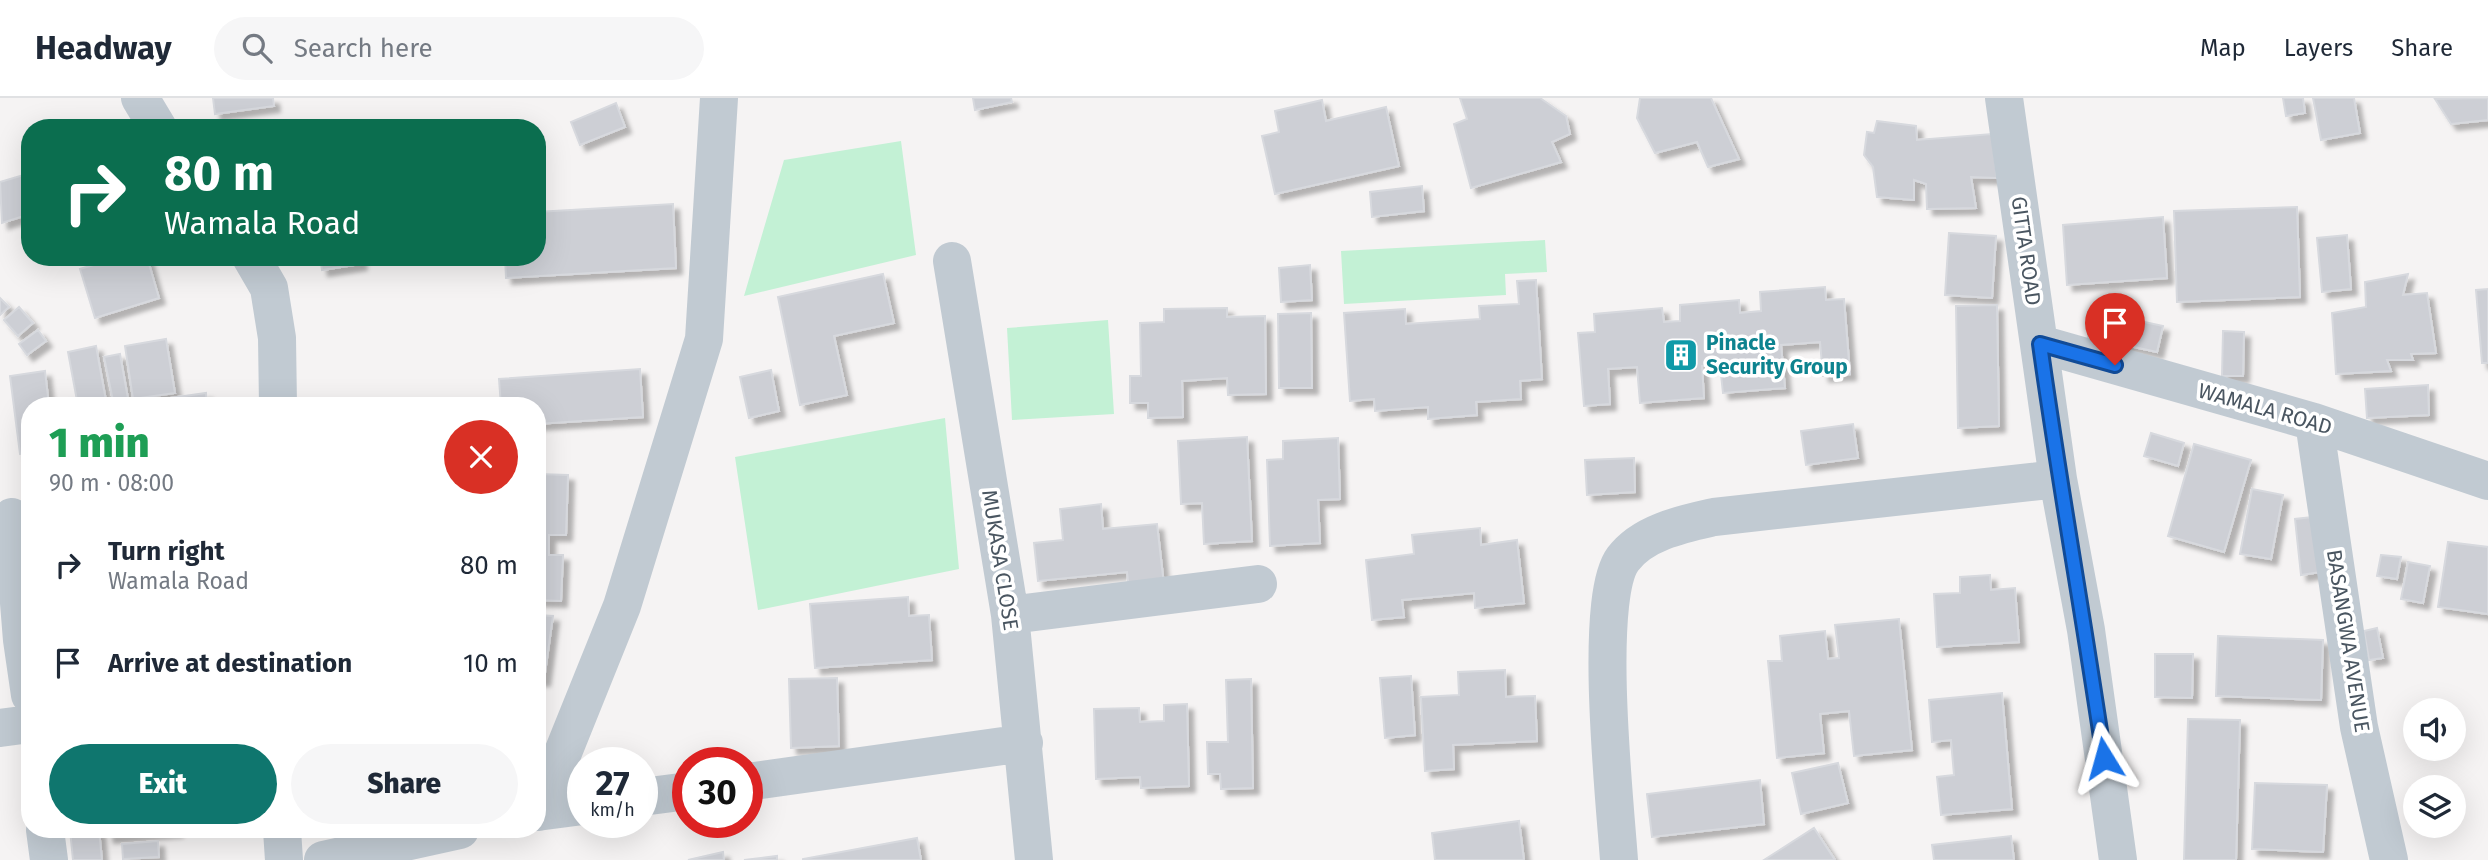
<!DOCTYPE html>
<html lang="en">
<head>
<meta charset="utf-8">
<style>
  :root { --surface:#fff; --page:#f6f6f7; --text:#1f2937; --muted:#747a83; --line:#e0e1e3; --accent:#0f766e }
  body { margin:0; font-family:"Fira Sans",sans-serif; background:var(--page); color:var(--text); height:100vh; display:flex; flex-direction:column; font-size:26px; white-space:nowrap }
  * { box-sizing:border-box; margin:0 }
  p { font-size:23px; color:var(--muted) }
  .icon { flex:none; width:38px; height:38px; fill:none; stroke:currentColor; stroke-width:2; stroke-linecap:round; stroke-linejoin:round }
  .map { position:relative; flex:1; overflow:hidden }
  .panel { position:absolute; left:21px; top:299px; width:525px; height:441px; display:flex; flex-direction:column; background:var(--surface); border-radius:28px; box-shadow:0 7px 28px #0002 }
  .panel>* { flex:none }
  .banner { position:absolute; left:21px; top:21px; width:525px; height:147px; border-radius:28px; box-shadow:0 7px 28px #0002; background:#0b6e4f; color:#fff; overflow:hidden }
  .tools { position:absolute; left:2403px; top:600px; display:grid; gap:14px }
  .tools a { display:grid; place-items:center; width:63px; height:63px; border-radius:50%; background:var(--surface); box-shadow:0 7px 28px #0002; font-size:35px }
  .speed { position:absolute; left:567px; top:649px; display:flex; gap:14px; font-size:35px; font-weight:700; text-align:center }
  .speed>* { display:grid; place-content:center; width:91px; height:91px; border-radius:50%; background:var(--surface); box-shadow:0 7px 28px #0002; line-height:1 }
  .speed small { font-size:18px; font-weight:400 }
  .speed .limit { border:10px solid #d22; background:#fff; color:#111 }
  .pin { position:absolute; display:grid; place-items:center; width:60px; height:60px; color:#fff; margin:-72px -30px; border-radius:50% 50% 50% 0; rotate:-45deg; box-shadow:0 0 7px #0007 }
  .pin .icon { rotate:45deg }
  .me { position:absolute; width:77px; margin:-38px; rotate:352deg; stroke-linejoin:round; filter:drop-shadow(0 0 5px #0008) }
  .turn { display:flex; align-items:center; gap:24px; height:147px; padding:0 28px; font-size:32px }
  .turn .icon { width:91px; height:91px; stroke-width:2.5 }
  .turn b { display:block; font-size:49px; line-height:60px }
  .round { display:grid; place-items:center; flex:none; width:74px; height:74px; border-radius:37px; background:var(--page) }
  .summary { display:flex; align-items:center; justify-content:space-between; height:119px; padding:0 28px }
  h1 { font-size:42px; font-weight:800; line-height:52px; color:#1e9e55 }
  .primary-button { display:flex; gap:14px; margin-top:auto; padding:14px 28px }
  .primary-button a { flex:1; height:80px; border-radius:42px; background:var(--accent); color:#fff; font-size:28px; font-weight:800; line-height:80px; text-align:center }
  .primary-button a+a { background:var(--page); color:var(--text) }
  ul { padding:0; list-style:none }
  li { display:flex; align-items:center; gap:21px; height:98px; padding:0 28px }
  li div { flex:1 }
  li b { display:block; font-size:26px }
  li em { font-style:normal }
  header { display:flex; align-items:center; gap:42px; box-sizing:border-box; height:98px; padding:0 35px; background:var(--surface); border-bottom:2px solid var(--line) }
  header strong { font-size:33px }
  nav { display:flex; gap:38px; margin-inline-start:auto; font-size:24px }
  .search { width:490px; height:63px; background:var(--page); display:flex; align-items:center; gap:18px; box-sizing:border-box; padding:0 24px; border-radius:38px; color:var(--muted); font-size:26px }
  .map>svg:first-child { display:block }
  .green { fill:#c3f1d5 }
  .building { fill:#cdcfd5; stroke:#d7d9de; stroke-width:2; filter:url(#shadow) }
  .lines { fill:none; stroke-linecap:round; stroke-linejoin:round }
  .minor { stroke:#c1cad2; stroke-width:38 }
  .route-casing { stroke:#114b97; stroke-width:18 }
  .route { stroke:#1a73e8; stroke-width:12 }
  .labels { text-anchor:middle; stroke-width:7; stroke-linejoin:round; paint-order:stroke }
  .street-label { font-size:21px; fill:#4a5661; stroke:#fff }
  .culture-label { font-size:21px; font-weight:bold; fill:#0d838f; stroke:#fff; text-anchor:start }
</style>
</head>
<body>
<header>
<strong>Headway</strong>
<div class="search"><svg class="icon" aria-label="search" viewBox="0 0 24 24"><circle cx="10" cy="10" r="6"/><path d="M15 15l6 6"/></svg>Search here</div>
<nav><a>Map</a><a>Layers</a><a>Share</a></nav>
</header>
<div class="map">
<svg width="2488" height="762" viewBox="0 0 2488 762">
  <defs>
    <filter id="shadow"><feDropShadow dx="6" dy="6" stdDeviation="2" flood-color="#0004"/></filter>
  </defs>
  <rect width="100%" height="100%" fill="#f5f3f3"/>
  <!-- green -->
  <path class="green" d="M901,43L916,157L744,198L784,62Z
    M1545,142L1547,174L1505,176L1506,197L1344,206L1341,153Z
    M1108,222L1114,316L1012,322L1007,230Z
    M945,320L959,471L758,512L735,359Z"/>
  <!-- building -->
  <path class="building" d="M213,0H273L274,8L215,16Z
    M973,0H1011L1012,4L975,12Z
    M1460,0H1540L1566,18L1570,36L1552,44L1561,64L1471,90L1454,26L1467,21Z
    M1640,0H1711L1739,61L1708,69L1697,44L1655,55L1637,20Z
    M2283,0H2303L2305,15L2286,18Z
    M2313,0H2354L2360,35L2321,42Z
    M2488,0V22L2451,26L2435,1Z
    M1322,2L1326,23L1386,9L1399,68L1275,96L1262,38L1279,34L1275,13Z
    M616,5L625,29L580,47L571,24Z
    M1877,23L1916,28L1917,42L1992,36L1997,80L1971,79L1976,110L1927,111L1926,86L1914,82V102L1877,99L1873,69L1864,57L1867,34L1874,35Z
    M30,46V72L23,48Z
    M30,75V116L2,125L0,84Z
    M1422,88L1424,113L1372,119L1370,94Z
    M673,106L676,170L506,180L505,159H537V114Z
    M2297,109L2300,199L2177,204L2174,113Z
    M2163,119L2167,180L2067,187L2063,127Z
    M1949,135L1996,138L1992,200L1945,197Z
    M2347,137L2351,191L2322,194L2317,140Z
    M120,159H147L159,200L95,220L80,171Z
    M320,159H360L361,166L322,172Z
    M1310,167L1312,202L1281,204L1279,170Z
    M883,176L894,225L834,238L847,297L800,307L778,199Z
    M2408,176L2403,197L2427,195L2436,255L2411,256L2413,262H2387L2391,273L2336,276L2332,215L2366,209L2365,184Z
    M1536,182L1542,281L1520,283L1521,301L1476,304L1477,317L1428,321V309L1375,313L1374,301L1350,303L1344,215L1405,211L1406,226L1480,221L1479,208L1519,206L1517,183Z
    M1825,189L1826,202L1844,201L1850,276L1823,278L1820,244L1781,247L1785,290L1723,295L1720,267L1702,268L1704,300L1640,305L1637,269L1608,271L1610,306L1584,308L1578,235L1595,234L1594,216L1662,210L1664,224L1680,223V207L1739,202L1740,215L1761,213L1760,194Z
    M2488,191V265H2482L2476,192Z
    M0,200L9,209L0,217Z
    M1997,207L1999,328L1958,330L1956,208Z
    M19,209L33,225L18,238L4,222Z
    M1227,210V219L1265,218L1266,296L1228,297L1227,280L1182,283L1183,319L1148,320V305H1130V278H1141L1140,225L1164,224V211Z
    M2094,213L2163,228L2157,254L2088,239Z
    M1311,215L1312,290H1279L1278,216Z
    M38,232L46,243L27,257L19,246Z
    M2223,233L2244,234L2243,278H2222Z
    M166,241L175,295L133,301L125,248Z
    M96,248L107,308H78L68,254Z
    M120,256L129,306L114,308L104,259Z
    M640,271L643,319L537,326V308H501L499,281Z
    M771,272L779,313L749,320L740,279Z
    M45,273L49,308H30V355L20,356L10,278Z
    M2428,287L2429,317L2367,320L2365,291Z
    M206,295L207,308H157L156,302Z
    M1853,326L1858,360L1806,367L1801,333Z
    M2151,335L2184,345L2178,368L2144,358Z
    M1247,339L1252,443L1204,446L1202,405L1181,406L1178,343Z
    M1338,340L1340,401L1318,402L1320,445L1270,448L1267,362L1283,361V343Z
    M2194,346L2251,362L2224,454L2168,438Z
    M1634,360L1635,394L1587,397L1585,362Z
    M537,376L568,377L566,437H549V457H563L561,503L537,502Z
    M2252,391L2283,397L2271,461L2240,456Z
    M1101,406L1103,431L1157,426L1164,487L1129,492L1127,474L1038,483L1034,445L1063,442L1060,411Z
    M2321,418L2327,473L2301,477L2295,421Z
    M1480,430L1481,447L1517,442L1524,505L1475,510L1474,495L1402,502L1404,519L1372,522L1366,462L1414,456L1412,437Z
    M2448,444L2488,449V516L2438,509Z
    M2381,457L2401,459L2397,481L2377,478Z
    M2408,464L2430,468L2423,505L2401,501Z
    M1990,477L1991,492L2015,490L2019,544L1937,549L1934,496L1960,495V479Z
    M908,499L909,518L929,517L932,562L815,570L810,506Z
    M537,517L553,518L544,582H537Z
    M1899,521L1912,652L1854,658L1849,613L1820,616L1824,655L1777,660L1768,563H1782L1780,538L1825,533L1828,561L1839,560L1835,527Z
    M2377,530L2383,560L2369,562L2364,533Z
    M2218,538L2323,542L2321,602L2216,598Z
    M2155,556H2193L2192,600L2155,599Z
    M1505,572L1506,599L1535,598L1537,643L1453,647L1454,671L1425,673L1421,599L1459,597L1458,574Z
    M1411,578L1415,637L1385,640L1380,580Z
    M837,580L839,648L791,650L789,581Z
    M1251,581L1253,690L1221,691L1220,676H1208L1207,644H1228L1226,582Z
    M2002,595L2012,711L1941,717L1937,679L1954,677L1951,642L1932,644L1929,602Z
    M1187,606L1189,688L1141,690L1140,679L1096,681L1094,611L1139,610L1140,624L1164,623V607Z
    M2188,621L2240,622L2236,762H2184Z
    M1838,665L1848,705L1801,716L1792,675Z
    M1760,682L1764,726L1652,739L1647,696Z
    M2255,685L2327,687L2323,754L2252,751Z
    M1519,723L1524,762H1435L1432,735Z
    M1814,730L1835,762H1764Z
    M70,732H99L102,762H73Z
    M107,732H177V733L108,739Z
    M2011,738L2014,762H1934L1932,747Z
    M917,740L921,762H803V761Z
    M158,743L159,759L123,761L122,746Z
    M723,754L724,762H688Z
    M777,758V762H744Z"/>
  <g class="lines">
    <!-- minor -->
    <path class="minor" d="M140,0L158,30
      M2004,0L2058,381L2086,532L2118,762
      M251,159L269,190L277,240L278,308
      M952,163L1010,517L1034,762
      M2040,246L2314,324L2488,383
      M2314,324L2359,629L2389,762
      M12,419L22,542L30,597
      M1010,517L1258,486
      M0,630L30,626
      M747,684L1024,645
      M642,699L688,693
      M537,714L583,708
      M539,714L622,508L704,241L719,0
      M45,732L49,762
      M282,732L284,762
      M323,762L460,732
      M1619,762C1615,705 1593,501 1623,461C1643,434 1683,426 1714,419L2058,381"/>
  </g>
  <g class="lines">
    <!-- route casing -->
    <g class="route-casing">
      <path id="route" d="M2104,660C2084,522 2059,384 2040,246L2115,267"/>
    </g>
    <!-- route -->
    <use href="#route" class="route"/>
  </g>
  <!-- icons -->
  <defs>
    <g id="building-square" transform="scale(1.75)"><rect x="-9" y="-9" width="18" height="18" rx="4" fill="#0f9aa8" stroke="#fff"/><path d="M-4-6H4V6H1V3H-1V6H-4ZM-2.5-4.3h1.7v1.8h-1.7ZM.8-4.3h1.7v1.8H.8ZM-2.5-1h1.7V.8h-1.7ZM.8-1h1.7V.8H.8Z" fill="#fff"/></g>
  </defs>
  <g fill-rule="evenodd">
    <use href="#building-square" x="1681" y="257"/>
  </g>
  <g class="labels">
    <!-- street labels -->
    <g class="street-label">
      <text transform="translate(2026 153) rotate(82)" y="7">GITTA ROAD</text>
      <text transform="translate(2265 311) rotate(16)" y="7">WAMALA ROAD</text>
      <text transform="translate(1000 462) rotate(81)" y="7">MUKASA CLOSE</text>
      <text transform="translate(2348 543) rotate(81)" y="7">BASANGWA AVENUE</text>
    </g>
    <!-- culture labels -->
    <g class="culture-label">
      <text x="1706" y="252">Pinacle<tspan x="1706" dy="24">Security Group</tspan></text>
    </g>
  </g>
</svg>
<div class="tools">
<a><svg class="icon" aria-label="sound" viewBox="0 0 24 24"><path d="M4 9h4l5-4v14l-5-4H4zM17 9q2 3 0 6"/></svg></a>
<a><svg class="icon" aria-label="layers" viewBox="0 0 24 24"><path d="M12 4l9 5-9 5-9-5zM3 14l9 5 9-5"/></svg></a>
</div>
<div class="speed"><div>27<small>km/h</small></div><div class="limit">30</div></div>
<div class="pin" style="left:2115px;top:267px;background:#d93025"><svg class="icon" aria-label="arrive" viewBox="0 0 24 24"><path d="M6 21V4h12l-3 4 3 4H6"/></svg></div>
<svg class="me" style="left:2104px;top:660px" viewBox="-20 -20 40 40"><path d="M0-17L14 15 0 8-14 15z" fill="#1a73e8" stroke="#fff" stroke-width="4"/></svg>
<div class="banner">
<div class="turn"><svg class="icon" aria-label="right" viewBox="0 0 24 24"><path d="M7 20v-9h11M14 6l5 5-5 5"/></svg><div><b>80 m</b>Wamala Road</div></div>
</div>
<section class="panel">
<div class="summary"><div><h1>1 min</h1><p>90 m · 08:00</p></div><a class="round" style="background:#d93025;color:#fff"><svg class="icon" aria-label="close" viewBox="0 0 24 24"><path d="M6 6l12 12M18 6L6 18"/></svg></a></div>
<ul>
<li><svg class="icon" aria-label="right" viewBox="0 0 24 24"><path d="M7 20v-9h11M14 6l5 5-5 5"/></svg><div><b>Turn right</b><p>Wamala Road</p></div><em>80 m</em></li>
<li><svg class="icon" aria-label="arrive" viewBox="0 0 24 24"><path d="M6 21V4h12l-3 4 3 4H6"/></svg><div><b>Arrive at destination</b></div><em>10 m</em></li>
</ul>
<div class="primary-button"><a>Exit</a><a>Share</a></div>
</section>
</div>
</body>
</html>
